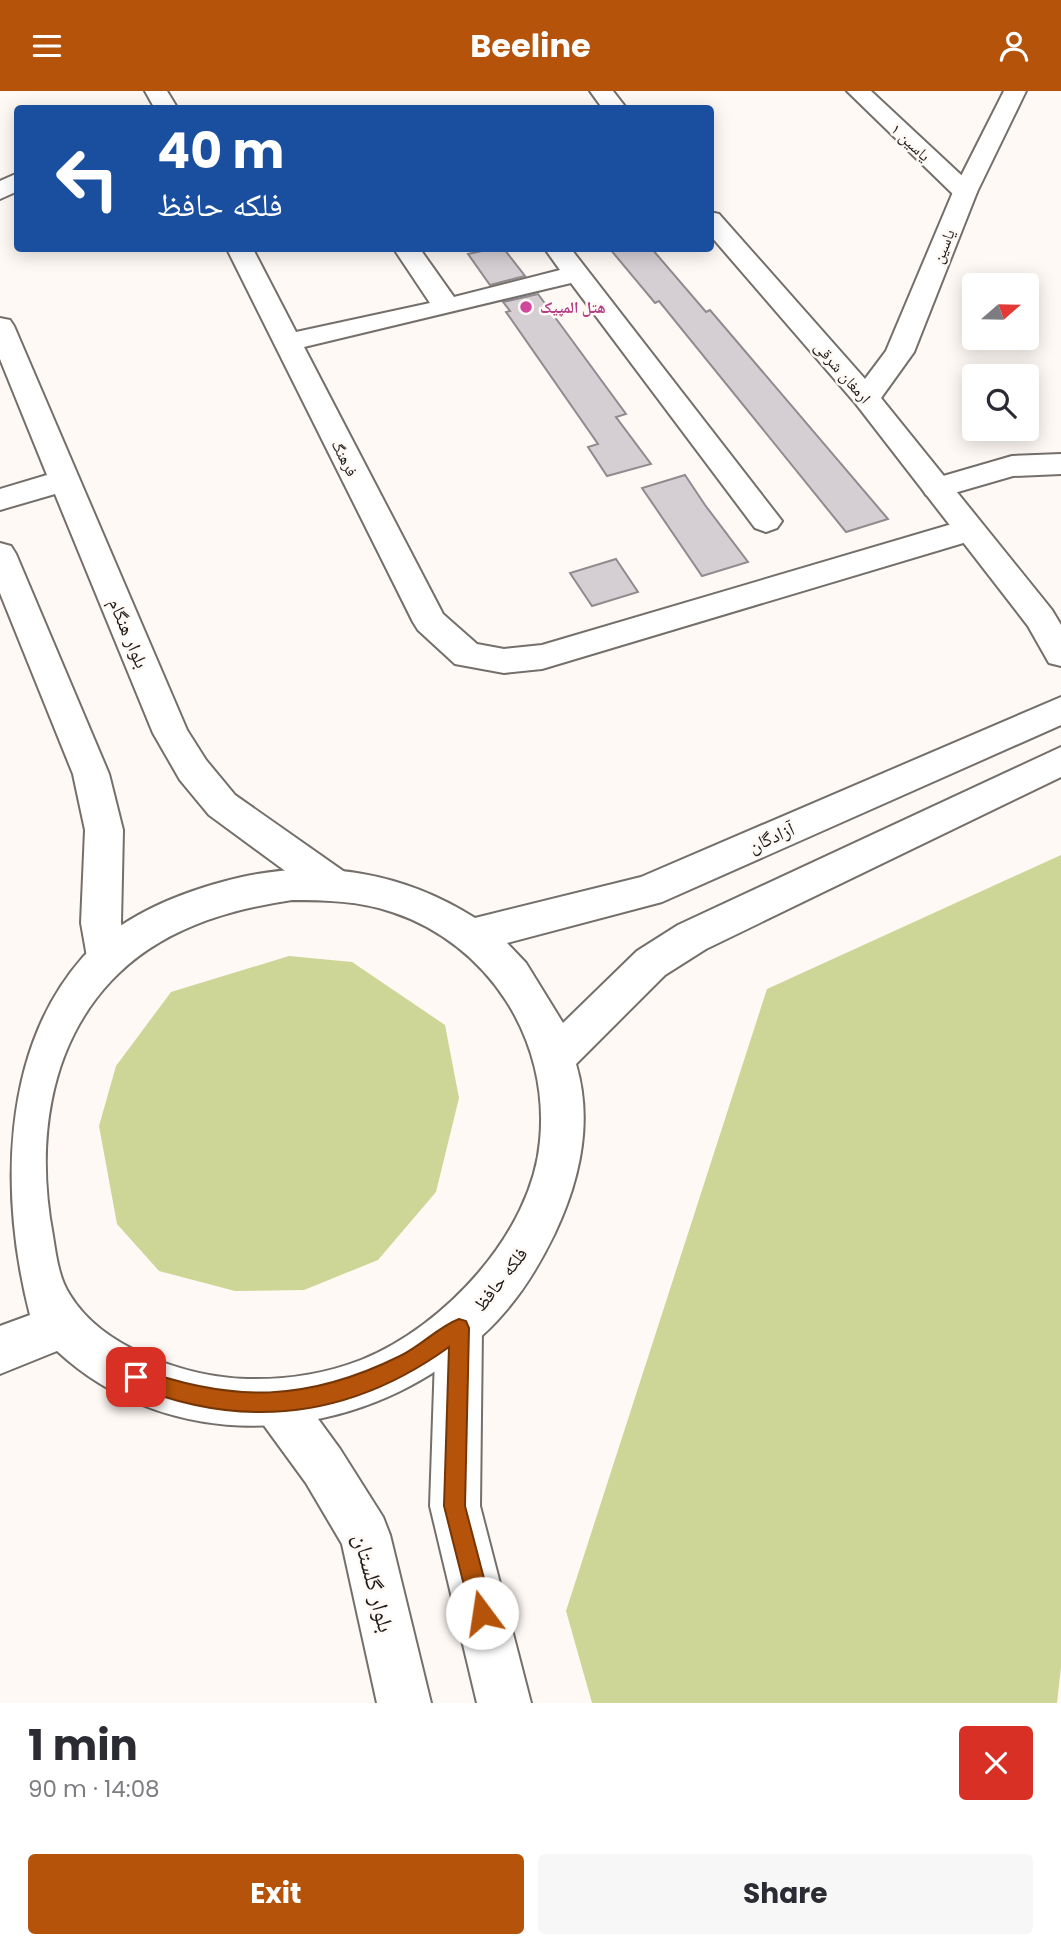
<!DOCTYPE html>
<html lang="en">
<head>
<meta charset="utf-8">
<style>
  :root { --surface:#fff; --page:#f7f7f7; --text:#2b2b33; --muted:#7c7c81; --accent:#b45309 }
  body { margin:0; font-family:Poppins,"Noto Naskh Arabic",sans-serif; background:var(--page); color:var(--text); height:100vh; display:flex; flex-direction:column; font-size:26px; white-space:nowrap }
  * { box-sizing:border-box; margin:0 }
  p { font-size:23px; color:var(--muted) }
  .icon { flex:none; width:38px; height:38px; fill:none; stroke:currentColor; stroke-width:2; stroke-linecap:round; stroke-linejoin:round }
  .map { position:relative; height:1612px; overflow:hidden }
  .panel { display:flex; flex-direction:column; background:var(--surface); flex:1 }
  .panel>* { flex:none }
  .banner { position:absolute; left:14px; top:14px; width:700px; height:147px; border-radius:7px; box-shadow:0 4px 18px #0003; background:#1a4fa0; color:#fff; overflow:hidden }
  .needle { width:46px; rotate:70deg }
  .fabs { position:absolute; left:962px; top:182px; display:grid; gap:14px }
  .fabs a { display:grid; place-items:center; width:77px; height:77px; border-radius:7px; background:var(--surface); box-shadow:0 4px 18px #0003; font-size:35px }
  .pin { position:absolute; display:grid; place-items:center; width:60px; height:60px; color:#fff; margin:-30px; border-radius:14px; box-shadow:0 4px 10px #0006 }
  .me { position:absolute; width:77px; margin:-38px; rotate:346deg; stroke-linejoin:round; filter:drop-shadow(0 0 5px #0008) }
  .turn { display:flex; align-items:center; gap:24px; height:147px; padding:0 28px; font-size:32px }
  .turn .icon { width:91px; height:91px; stroke-width:2.5 }
  .turn b { display:block; font-size:49px; line-height:60px }
  .round { display:grid; place-items:center; flex:none; width:74px; height:74px; border-radius:7px; background:var(--page) }
  .overview { display:flex; align-items:center; justify-content:space-between; height:119px; padding:0 28px }
  h1 { font-size:42px; font-weight:700; line-height:52px }
  .action { display:flex; gap:14px; margin-top:auto; padding:14px 28px }
  .action a { flex:1; height:80px; border-radius:7px; background:var(--accent); color:#fff; font-size:28px; font-weight:700; line-height:80px; text-align:center }
  .action a+a { background:var(--page); color:var(--text) }
  header { display:flex; justify-content:space-between; align-items:center; height:91px; padding:0 28px; background:var(--accent); color:#fff; font-size:32px; font-weight:700 }
  .map>svg:first-child { display:block }
  .green { fill:#cdd696 }
  .building { fill:#d5cfd3; stroke:#908b8f; stroke-width:2 }
  .lines { fill:none; stroke-linecap:round; stroke-linejoin:round }
  .street-casing { stroke:#746f6b; stroke-width:4 }
  .secondary-casing { stroke:#746f6b; stroke-width:4 }
  .primary-casing { stroke:#746f6b; stroke-width:4 }
  .street { fill:#fff; fill-rule:evenodd }
  .secondary { fill:#fff; fill-rule:evenodd }
  .primary { fill:#fff; fill-rule:evenodd }
  .route { fill:#b45309; stroke:#753606; stroke-width:2 }
  .hotel-dot { fill:#d1479c; stroke:#fff9f5; stroke-width:2.5 }
  .labels { text-anchor:middle; stroke-width:5; stroke-linejoin:round; paint-order:stroke }
  .far-street-label { font-size:16px; fill:#1c1a19; stroke:#fff9f5 }
  .far-hotel-label { font-size:16px; font-weight:bold; fill:#b23c85; stroke:#fff9f5; text-anchor:start }
  .street-label { font-size:19px; fill:#1c1a19; stroke:#fff9f5 }
  .near-street-label { font-size:23px; fill:#1c1a19; stroke:#fff9f5 }
</style>
</head>
<body>
<header><svg class="icon" aria-label="menu" viewBox="0 0 24 24"><path d="M4 6h16M4 12h16M4 18h16"/></svg>Beeline<svg class="icon" aria-label="person" viewBox="0 0 24 24"><circle cx="12" cy="8" r="4"/><path d="M4 21q1-7 8-7t8 7"/></svg></header>
<div class="map">
<svg width="1061" height="1612" viewBox="0 0 1061 1612">
  <rect width="100%" height="100%" fill="#fff9f5"/>
  <!-- green -->
  <path class="green" d="M1061,764V1576L1057,1612H592L566,1520L767,898Z
    M289,865L352,871L445,934L459,1007L436,1101L378,1169L304,1199L235,1200L159,1180L117,1133L99,1035L116,975L171,901Z"/>
  <!-- building -->
  <path class="building" d="M491,158H504L525,185L490,194L468,163Z
    M610,158H652L706,221L710,219L888,428L846,441L659,210L655,212Z
    M538,203L626,323L616,326L651,373L607,385L588,356L598,353L506,221L510,220L503,211Z
    M685,384L705,414L748,471L702,485L642,397Z
    M616,468L638,501L592,515L570,482Z"/>
  <g class="lines">
    <!-- street casing -->
    <g class="street-casing">
      <path id="street" d="M145,0H167L178,18H155Z
        M847,0H871L974,96L977,101L974,106L965,108L956,106Z
        M18,82V100L0,108V90Z
        M227,158H253L296,241L430,212L394,158H420L454,206L560,179L545,158H571L782,430L777,437L766,441L755,437L571,192L304,256L443,523L477,553L504,558L542,554L969,428L980,431L985,439L980,447L542,578L504,582L455,573L418,539L413,531Z
        M1061,363V383L1013,385L937,407L926,404L922,397L926,390L1012,365Z"/>
    </g>
    <!-- secondary casing -->
    <g class="secondary-casing">
      <path id="secondary" d="M590,0H613L627,18H603Z
        M1004,0H1026L977,101L914,261L881,307L1052,519L1061,534V575L1049,572L1028,535L856,313L710,144V121L719,123L865,288L886,260L953,101Z
        M0,227L10,229L14,235L187,639L206,669L235,704L346,782L351,793L346,804L332,809L318,804L209,724L180,689L153,642L55,403L0,419V398L47,384L0,268Z
        M0,452L11,455L16,463L109,683L123,739L121,832L127,866L121,878L107,883L93,878L87,866L81,832L85,739L73,683L0,502Z
        M459,1214L476,1220L482,1237L480,1415L531,1612H477L430,1415L436,1237L442,1220Z
        M277,1288L294,1295L340,1358L383,1426L390,1444L431,1612H377L342,1453L306,1392L260,1329L253,1312L260,1295Z"/>
    </g>
    <!-- primary casing -->
    <g class="primary-casing">
      <path id="primary" d="M1061,606V634L662,811L507,852L526,872L563,932L637,860L678,834L1061,656V686L706,858L665,884L576,973C593,1030 580,1089 555,1142C541,1171 525,1198 504,1222C484,1246 457,1266 431,1283C315,1355 161,1356 57,1260L0,1283V1235L30,1224C0,1107 0,960 83,866C124,823 185,799 242,786C323,768 405,782 475,827L641,786ZM292,809C326,809 359,810 392,821C489,853 550,949 540,1050C532,1142 444,1236 361,1269C325,1283 285,1289 247,1288C187,1286 103,1258 70,1204C59,1188 56,1164 53,1145C36,1056 47,958 111,890C159,839 225,819 292,809Z"/>
    </g>
    <!-- street -->
    <use href="#street" class="street"/>
    <!-- secondary -->
    <use href="#secondary" class="secondary"/>
    <!-- primary -->
    <use href="#primary" class="primary"/>
  </g>
  <!-- route -->
  <path class="route" d="M459,1228L466,1230L469,1237L465,1415L493,1522L489,1530L482,1533L474,1530L471,1522L444,1415L449,1256C349,1328 242,1340 129,1293L126,1286L129,1279L136,1277C233,1312 307,1311 400,1265C421,1255 438,1236 459,1228Z"/>
  <!-- markers -->
  <circle class="hotel-dot" cx="526" cy="216" r="7"/>
  <g class="labels">
    <!-- far-street labels -->
    <g class="far-street-label">
      <text transform="translate(911 51) rotate(43)" y="6">یاسین ۱</text>
      <text transform="translate(943 155) rotate(-68)" y="6">یاسین</text>
      <text transform="translate(843 281) rotate(49)" y="6">ارمغان شرقی</text>
      <text transform="translate(345 367) rotate(63)" y="6">فرهنگ</text>
    </g>
    <!-- far-hotel labels -->
    <g class="far-hotel-label">
      <text x="540" y="222">هتل المپیک</text>
    </g>
    <!-- street labels -->
    <g class="street-label">
      <text transform="translate(129 542) rotate(67)" y="7">بلوار هنگام</text>
      <text transform="translate(771 746) rotate(-24)" y="7">آزادگان</text>
      <text transform="translate(500 1188) rotate(-52)" y="7">فلکه حافظ</text>
    </g>
    <!-- near-street labels -->
    <g class="near-street-label">
      <text transform="translate(374 1492) rotate(75)" y="8">بلوار گلستان</text>
    </g>
  </g>
</svg>
<div class="fabs">
<a><svg class="needle" viewBox="-14 -14 28 28"><path d="M0-13l5 13h-10z" fill="#e53935"/><path d="M0 13l5-13h-10z" fill="#7c7c81"/></svg></a>
<a><svg class="icon" aria-label="search" viewBox="0 0 24 24"><circle cx="10" cy="10" r="6"/><path d="M15 15l6 6"/></svg></a>
</div>
<div class="pin" style="left:136px;top:1286px;background:#d93025"><svg class="icon" aria-label="arrive" viewBox="0 0 24 24"><path d="M6 21V4h12l-3 4 3 4H6"/></svg></div>
<svg class="me" style="left:482px;top:1522px" viewBox="-20 -20 40 40"><circle r="19" fill="#fff"/><path d="M0-13L10 11 0 6-10 11z" fill="#b45309"/></svg>
<div class="banner">
<div class="turn"><svg class="icon" aria-label="left" viewBox="0 0 24 24"><path d="M17 20v-9H6M10 6l-5 5 5 5"/></svg><div><b>40 m</b>فلکه حافظ</div></div>
</div>
</div>
<section class="panel">
<div class="overview"><div><h1>1 min</h1><p>90 m · 14:08</p></div><a class="round" style="background:#d93025;color:#fff"><svg class="icon" aria-label="close" viewBox="0 0 24 24"><path d="M6 6l12 12M18 6L6 18"/></svg></a></div>
<div class="action"><a>Exit</a><a>Share</a></div>
</section>
</body>
</html>
